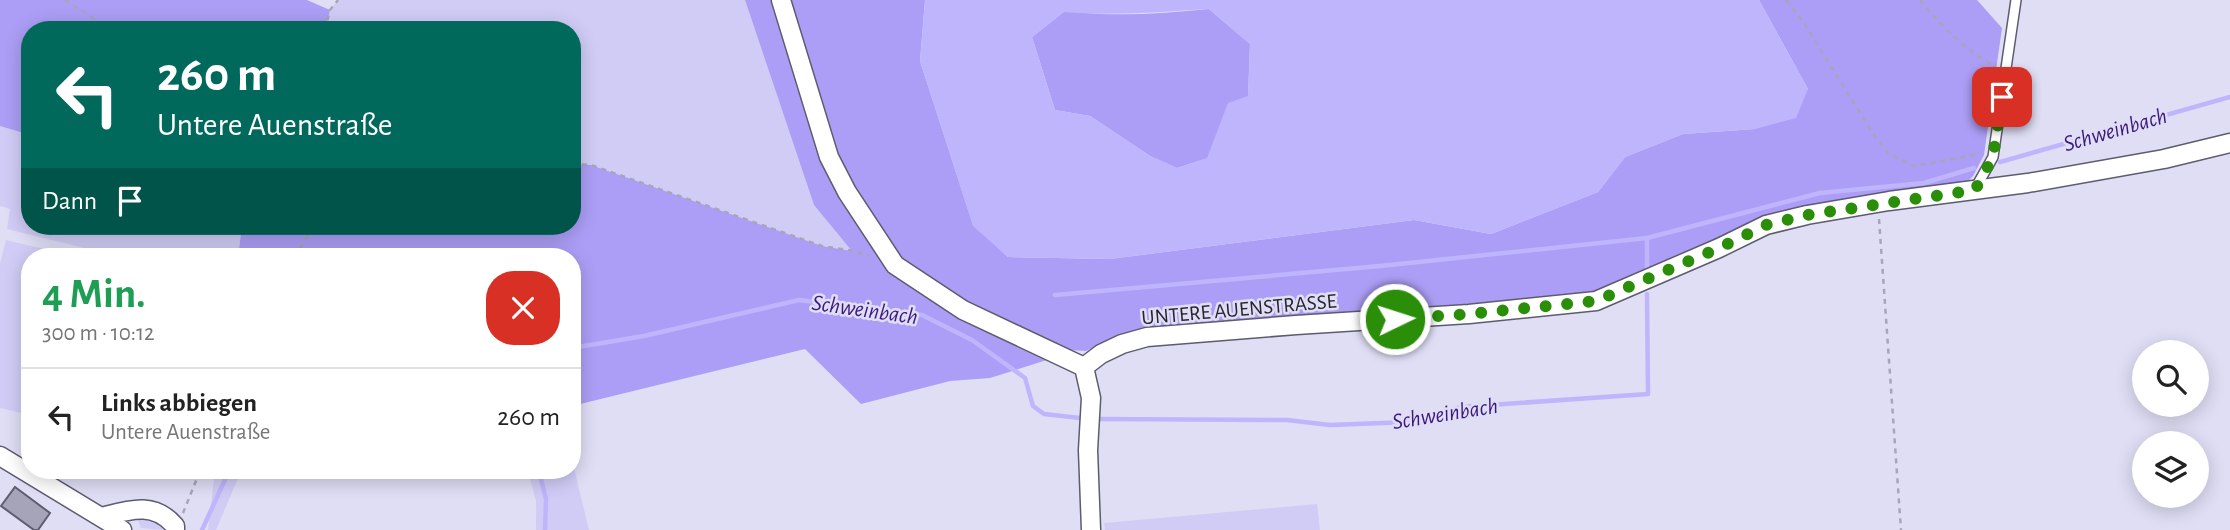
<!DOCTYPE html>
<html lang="de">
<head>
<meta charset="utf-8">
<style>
  :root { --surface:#fff; --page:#f2f2f2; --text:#222; --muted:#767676; --line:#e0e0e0 }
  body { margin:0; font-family:"Alegreya Sans",sans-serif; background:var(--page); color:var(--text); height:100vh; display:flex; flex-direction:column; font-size:26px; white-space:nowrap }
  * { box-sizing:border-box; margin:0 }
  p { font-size:23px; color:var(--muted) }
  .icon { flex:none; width:38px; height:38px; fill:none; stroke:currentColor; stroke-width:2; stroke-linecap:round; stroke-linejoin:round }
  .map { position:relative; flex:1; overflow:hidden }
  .details { position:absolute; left:21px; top:248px; width:560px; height:231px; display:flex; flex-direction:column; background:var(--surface); border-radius:28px; box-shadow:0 4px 18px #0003 }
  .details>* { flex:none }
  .top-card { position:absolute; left:21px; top:21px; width:560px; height:214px; border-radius:28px; box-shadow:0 4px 18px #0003; background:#00695c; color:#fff; overflow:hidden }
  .buttons { position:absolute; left:2132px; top:340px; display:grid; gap:14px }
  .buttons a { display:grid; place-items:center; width:77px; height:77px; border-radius:50%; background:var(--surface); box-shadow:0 4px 18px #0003; font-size:35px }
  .pin { position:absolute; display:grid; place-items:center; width:60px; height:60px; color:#fff; margin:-30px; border-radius:14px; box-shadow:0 4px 10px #0006 }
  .me { position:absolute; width:77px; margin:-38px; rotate:86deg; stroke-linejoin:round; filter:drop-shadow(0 0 5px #0008) }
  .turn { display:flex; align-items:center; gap:24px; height:147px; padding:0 21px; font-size:32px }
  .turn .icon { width:91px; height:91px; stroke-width:2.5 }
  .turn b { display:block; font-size:49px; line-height:60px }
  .then { display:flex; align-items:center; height:66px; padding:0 21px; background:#0003; gap:14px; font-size:26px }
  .round { display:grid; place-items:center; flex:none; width:74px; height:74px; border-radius:28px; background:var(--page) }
  .overview { display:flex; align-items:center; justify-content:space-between; height:119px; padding:0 21px }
  h1 { font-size:42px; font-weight:700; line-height:52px; color:#1e9e55 }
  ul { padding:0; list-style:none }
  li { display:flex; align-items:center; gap:21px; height:98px; padding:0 21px; border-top:2px solid var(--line) }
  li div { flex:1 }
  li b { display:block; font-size:26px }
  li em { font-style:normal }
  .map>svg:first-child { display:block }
  .green { fill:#d1ccf6 }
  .forest { fill:#ac9ef6 }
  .water { fill:#bfb5fc; fill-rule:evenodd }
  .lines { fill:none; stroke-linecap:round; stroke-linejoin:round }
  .stream { stroke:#bfb5fc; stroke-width:4.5 }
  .building { fill:#a6a4b9; stroke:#5e5c6f; stroke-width:2 }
  .lane-casing { stroke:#5d5b6e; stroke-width:12 }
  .street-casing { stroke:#5d5b6e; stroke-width:21 }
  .path { stroke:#a7a6b8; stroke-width:2.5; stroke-dasharray:5 5; stroke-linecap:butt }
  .lane { stroke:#fff; stroke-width:9 }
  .street { stroke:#fff; stroke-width:18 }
  .route { stroke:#2a8e09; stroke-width:12; stroke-dasharray:0 21.6 }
  .labels { text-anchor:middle; stroke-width:5; stroke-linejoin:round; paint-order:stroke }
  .street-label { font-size:21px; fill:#25242c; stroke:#e0def5 }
  .water-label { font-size:23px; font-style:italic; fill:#3b197e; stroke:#e0def5 }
</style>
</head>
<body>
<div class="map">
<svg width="2230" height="530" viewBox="0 0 2230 530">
  <rect width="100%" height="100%" fill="#e0def5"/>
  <!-- green -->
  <path class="green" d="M338,0H745L814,205L854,251L822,246L591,165L572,164V30H325L330,10Z
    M0,126L30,135V226H242L238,257H121L7,229L10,209L0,206Z
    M6,240L78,257H30V415L0,408V264Z
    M572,460L589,530H536V501L528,471H572Z
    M215,471H251L239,476L216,530H208Z
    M1317,504L1320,530H1105L1104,523Z
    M144,517L161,525L163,530L141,528L137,518Z"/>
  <!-- forest -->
  <path class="forest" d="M0,0H307L330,10L325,30H30V135L0,126Z
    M745,0H925L920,61L973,225L1008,257L1110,259L1414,220L1491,234L1598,192L1625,157L1683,134L1755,129L1808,89L1759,0H1977L2002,28L1984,155L1973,176L1962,187L1816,207L1758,218L1657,268L1595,295L1151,330L1120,335L1086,351L1069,350L1050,359L990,378L950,381L861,404L805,349L572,406V257H238L242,226H572V164L591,165L822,246L852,251L814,205Z
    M1209,9L1250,44L1248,97L1217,134L1208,158L1177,168L1150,156L1090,116L1055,110L1032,37L1065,11C1113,17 1160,14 1209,9Z"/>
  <!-- water -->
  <path class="water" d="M925,0H1759L1808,89L1796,118L1755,129L1683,134L1625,157L1598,192L1491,234L1414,220L1110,259L1008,257L973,226L920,61ZM1209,9L1250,44L1248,96L1228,103L1207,158L1177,168L1150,156L1090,116L1055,110L1032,37L1064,12C1113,16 1160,12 1209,9Z"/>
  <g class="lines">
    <!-- stream -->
    <path class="stream" d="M2000,162L2230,97
      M1647,272V238
      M1055,295L1380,266L1647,238L1820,193L1924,183L1974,168
      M572,348L644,336L799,300L922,315L972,340L1025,378L1033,406L1044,414L1080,418
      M1099,419L1287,420L1330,425L1409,422L1461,407L1648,394L1647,294
      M539,471L546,499L545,530
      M202,530L229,471"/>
  </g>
  <!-- building -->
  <path class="building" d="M15,487L50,513L38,530H34L1,506Z"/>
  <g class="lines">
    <!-- lane casing -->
    <g class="lane-casing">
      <path id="lane" d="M1975,189L1993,157L2016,0"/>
    </g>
    <!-- street casing -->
    <g class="street-casing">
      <path id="street" d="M781,0L829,157L847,192L895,265L963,310L1084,367
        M1084,367L1101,354L1122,344L1147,337L1296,325L1469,314L1596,301L1719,248L1766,225L1807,215L1889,201L2028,183L2164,159L2230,143
        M1084,367L1091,398L1088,450L1091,530
        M0,456L122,530
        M101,517C129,510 154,501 175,526V530"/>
    </g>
    <!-- path -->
    <path class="path" d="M65,0L112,30
      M1786,0L1804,23L1872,132L1888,153L1914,166L1980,154
      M1920,0C1938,23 1969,54 1996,66
      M325,30L330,10L338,0
      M572,164L591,165L822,246L854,251L869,256
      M1879,219L1901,530
      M295,257L313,226
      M183,513L200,471"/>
    <!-- lane -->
    <use href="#lane" class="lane"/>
    <!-- street -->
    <use href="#street" class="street"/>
  </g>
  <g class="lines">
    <!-- route -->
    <path class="route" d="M1395,319L1469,314L1596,301L1719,248L1766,225L1807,215L1975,190L1993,157L2002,97"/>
  </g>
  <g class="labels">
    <!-- street labels -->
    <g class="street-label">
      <text transform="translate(1239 309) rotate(-5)" y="7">UNTERE AUENSTRASSE</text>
    </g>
    <!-- water labels -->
    <g class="water-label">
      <text transform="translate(2115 129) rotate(-16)" y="8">Schweinbach</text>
      <text transform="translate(865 309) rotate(8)" y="8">Schweinbach</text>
      <text transform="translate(1445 413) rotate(-9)" y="8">Schweinbach</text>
    </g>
  </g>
</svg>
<div class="buttons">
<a><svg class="icon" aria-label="search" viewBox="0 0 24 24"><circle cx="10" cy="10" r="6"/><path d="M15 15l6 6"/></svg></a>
<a><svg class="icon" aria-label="layers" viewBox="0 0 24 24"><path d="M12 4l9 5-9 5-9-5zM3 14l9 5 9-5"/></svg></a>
</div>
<div class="pin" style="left:2002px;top:97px;background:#d93025"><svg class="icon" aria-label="arrive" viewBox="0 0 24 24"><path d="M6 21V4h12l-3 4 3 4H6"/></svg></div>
<svg class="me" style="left:1395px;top:319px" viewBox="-20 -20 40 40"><circle r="17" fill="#2a8e09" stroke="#fff" stroke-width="3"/><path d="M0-11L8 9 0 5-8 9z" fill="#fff"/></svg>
<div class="top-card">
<div class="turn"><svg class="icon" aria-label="left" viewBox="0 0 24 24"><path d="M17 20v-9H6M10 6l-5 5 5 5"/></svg><div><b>260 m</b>Untere Auenstraße</div></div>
<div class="then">Dann<svg class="icon" aria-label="arrive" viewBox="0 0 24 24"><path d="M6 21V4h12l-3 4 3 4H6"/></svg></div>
</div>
<section class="details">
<div class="overview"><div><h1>4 Min.</h1><p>300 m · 10:12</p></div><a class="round" style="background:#d93025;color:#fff"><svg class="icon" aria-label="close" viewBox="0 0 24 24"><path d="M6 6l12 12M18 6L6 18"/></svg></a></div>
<ul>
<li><svg class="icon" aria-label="left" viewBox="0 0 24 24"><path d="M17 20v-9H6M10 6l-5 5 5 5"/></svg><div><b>Links abbiegen</b><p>Untere Auenstraße</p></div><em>260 m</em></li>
</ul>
</section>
</div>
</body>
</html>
